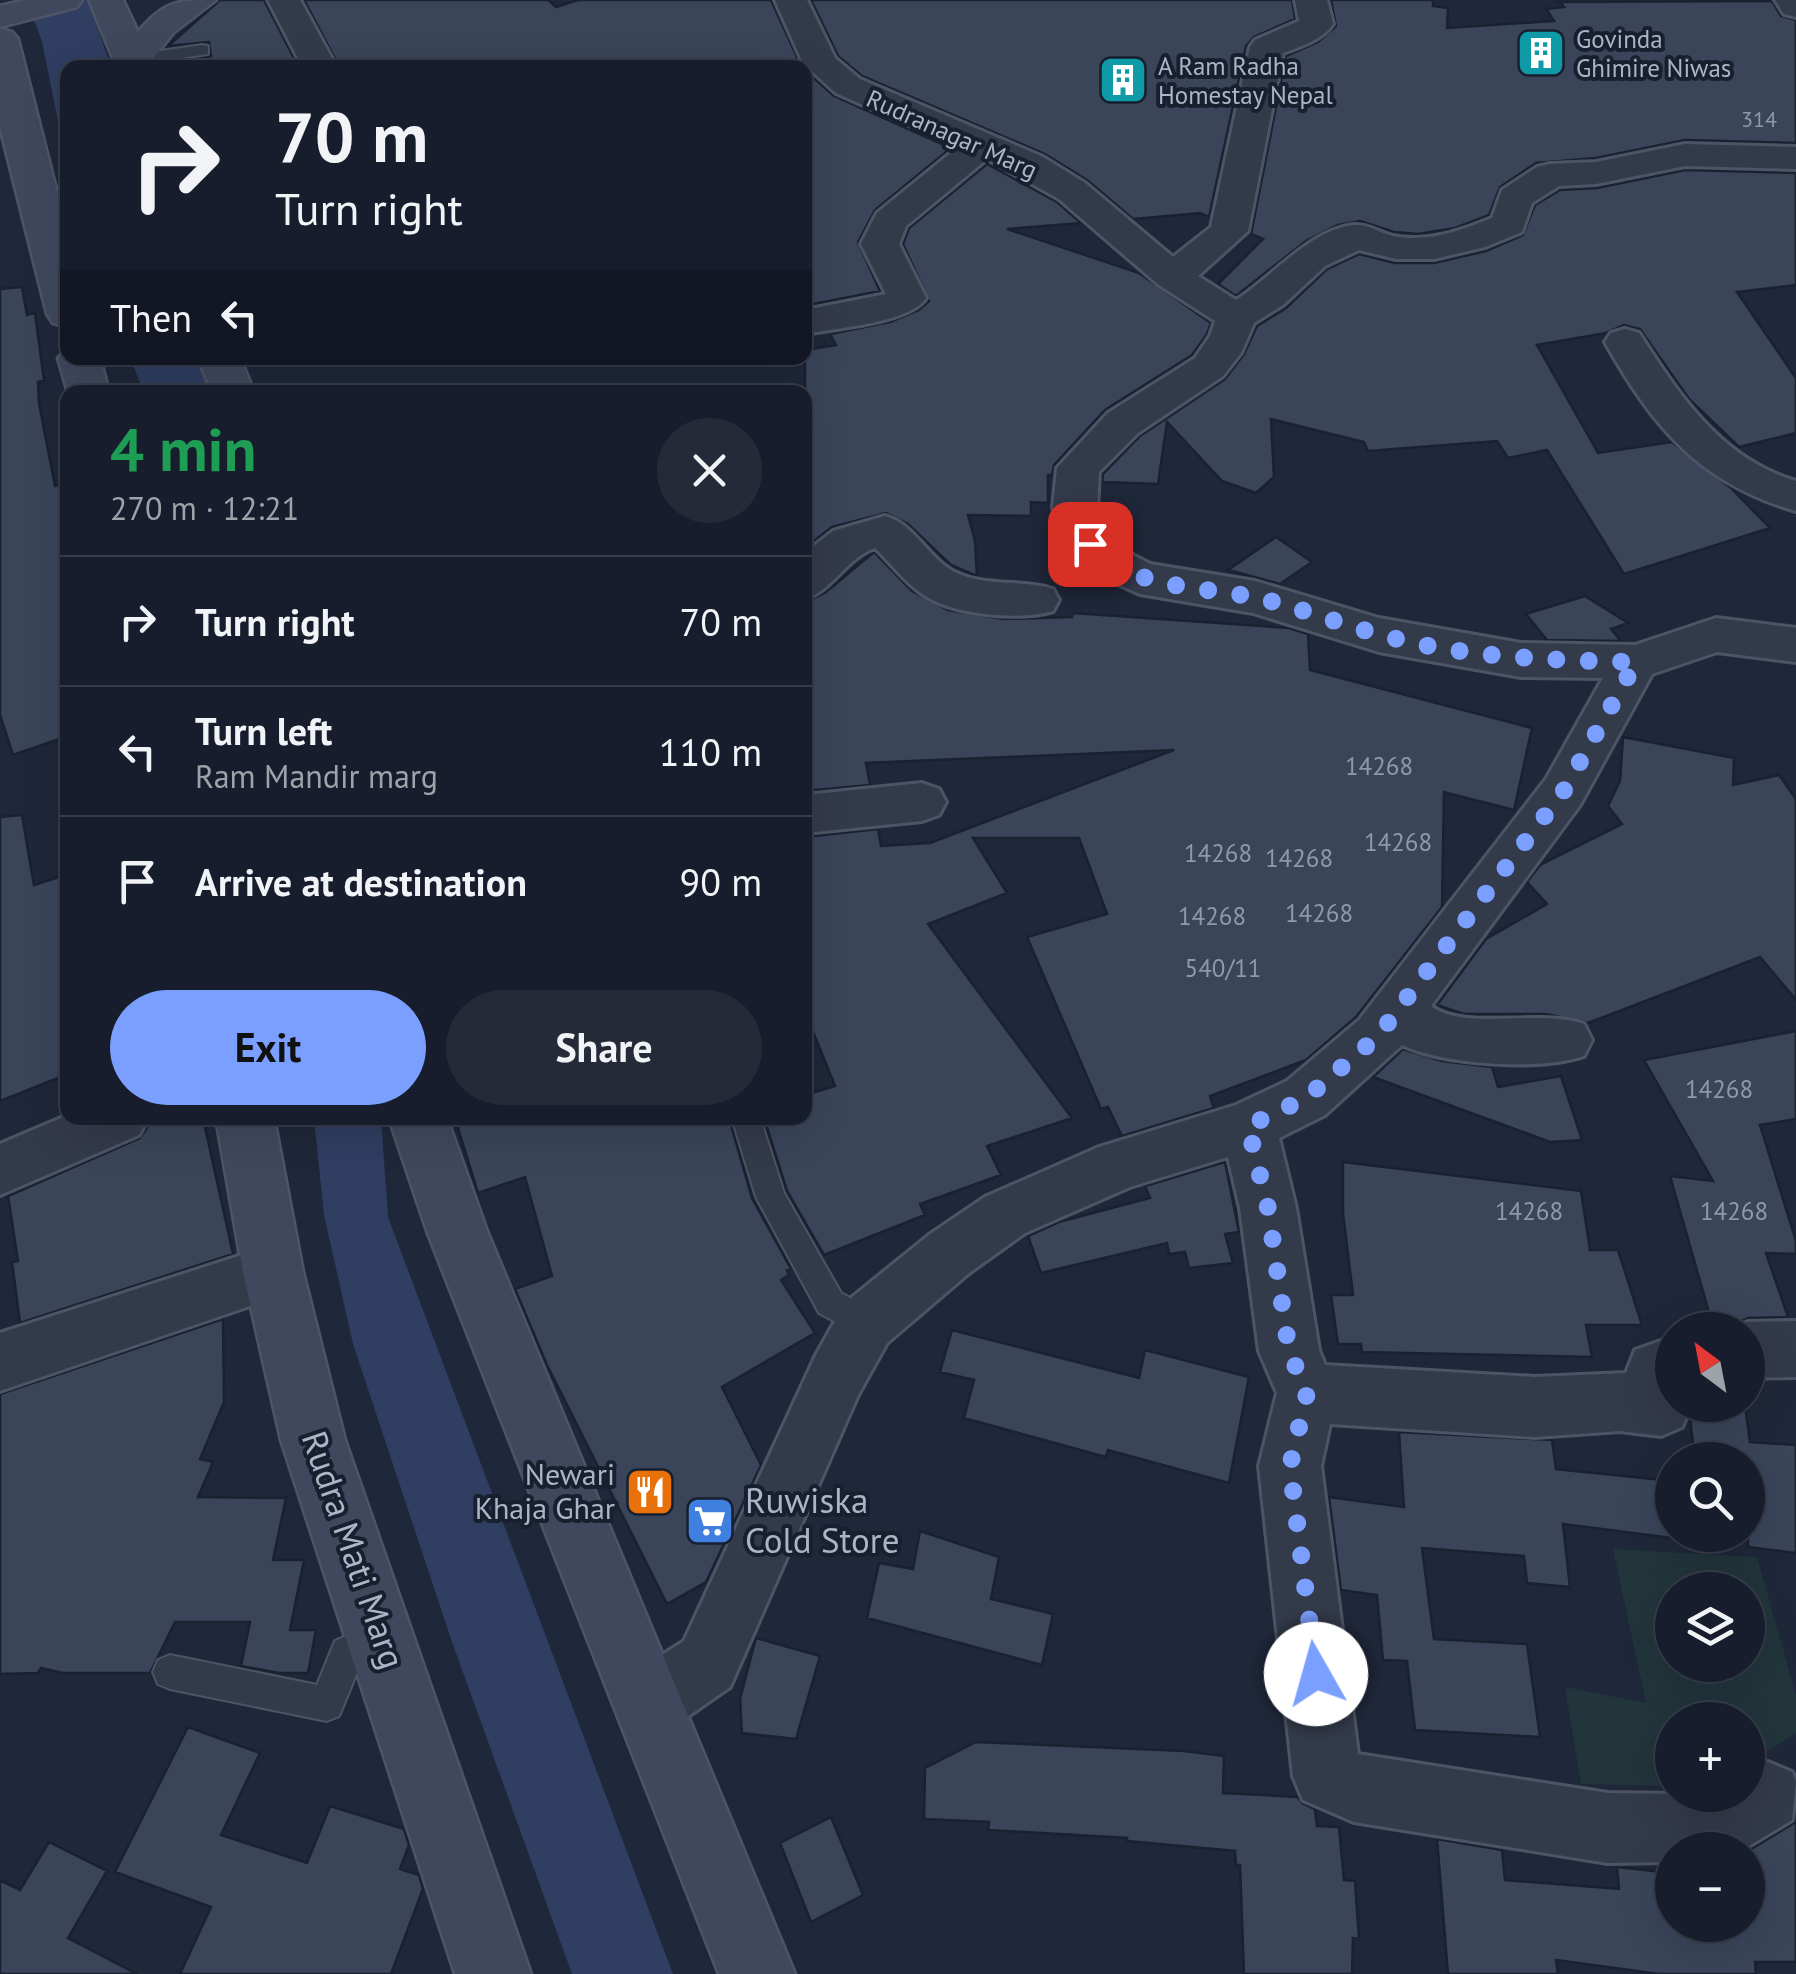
<!DOCTYPE html>
<html lang="en">
<head>
<meta charset="utf-8">
<style>
  :root { --surface:#171d2c; --page:#242a38; --text:#f1f3f6; --muted:#9ea2a9; --line:#363b48; --accent:#7a9fff }
  body { margin:0; font-family:"PT Sans",sans-serif; background:var(--page); color:var(--text); height:100vh; display:flex; flex-direction:column; font-size:38px; white-space:nowrap }
  * { box-sizing:border-box; margin:0 }
  p { font-size:32px; color:var(--muted) }
  .icon { flex:none; width:55px; height:55px; fill:none; stroke:currentColor; stroke-width:2; stroke-linecap:round; stroke-linejoin:round }
  .map { position:relative; flex:1; overflow:hidden }
  .drawer { position:absolute; left:60px; top:385px; width:752px; height:740px; display:flex; flex-direction:column; background:var(--surface); border-radius:20px; box-shadow:0 10px 40px #0002,0 0 0 2px var(--line) }
  .drawer>* { flex:none }
  .hud { position:absolute; left:60px; top:60px; width:752px; height:305px; border-radius:20px; box-shadow:0 10px 40px #0002,0 0 0 2px var(--line); background:#171d2c; color:var(--text); overflow:hidden }
  .needle { width:65px; rotate:328deg }
  .controls { position:absolute; left:1655px; top:1312px; display:grid; gap:20px }
  .controls a { display:grid; place-items:center; width:110px; height:110px; border-radius:50%; background:var(--surface); box-shadow:0 10px 40px #0002,0 0 0 2px var(--line); font-size:50px }
  .pin { position:absolute; display:grid; place-items:center; width:85px; height:85px; color:#fff; margin:-42px; border-radius:20px; box-shadow:0 5px 15px #0006 }
  .me { position:absolute; width:110px; margin:-55px; rotate:353deg; stroke-linejoin:round; filter:drop-shadow(0 0 8px #0008) }
  .turn { display:flex; align-items:center; gap:35px; height:210px; padding:0 50px; font-size:45px }
  .turn .icon { width:130px; height:130px; stroke-width:2.5 }
  .turn b { display:block; font-size:70px; line-height:85px }
  .then { display:flex; align-items:center; height:95px; padding:0 50px; background:#0003; gap:20px; font-size:38px }
  .round { display:grid; place-items:center; flex:none; width:105px; height:105px; border-radius:52px; background:var(--page) }
  .summary { display:flex; align-items:center; justify-content:space-between; height:170px; padding:0 50px }
  h1 { font-size:60px; font-weight:700; line-height:75px; color:#1e9e55 }
  .action { display:flex; gap:20px; margin-top:auto; padding:20px 50px }
  .action a { flex:1; height:115px; border-radius:60px; background:var(--accent); color:#111; font-size:40px; font-weight:700; line-height:115px; text-align:center }
  .action a+a { background:var(--page); color:var(--text) }
  ul { padding:0; list-style:none }
  li { display:flex; align-items:center; gap:30px; height:130px; padding:0 50px; border-top:2px solid var(--line) }
  li div { flex:1 }
  li b { display:block; font-size:38px }
  li em { font-style:normal }
  .map>svg:first-child { display:block }
  .green { fill:#21353b; fill-rule:evenodd }
  .water { fill:#2f3e61 }
  .building { fill:#3a455a; stroke:#1a2131; stroke-width:2.5 }
  .lines { fill:none; stroke-linecap:round; stroke-linejoin:round }
  .lane-casing { stroke:#4d5465; stroke-width:4 }
  .street-casing { stroke:#4d5465; stroke-width:6 }
  .secondary-casing { stroke:#4d5465; stroke-width:5 }
  .lane { fill:#333a4a; fill-rule:evenodd }
  .street { fill:#333a4a; fill-rule:evenodd }
  .secondary { fill:#40485e; fill-rule:evenodd }
  .route { stroke:#7a9fff; stroke-width:18; stroke-dasharray:0 32.4 }
  .labels { text-anchor:middle; stroke-width:8; stroke-linejoin:round; paint-order:stroke }
  .far-number-label { font-size:22px; fill:#9098ac }
  .far-poi-label { font-size:25px; fill:#adb4c7; stroke:#181f2f; text-anchor:start }
  .far-street-label { font-size:25px; fill:#adb4c7; stroke:#181f2f }
  .number-label { font-size:25px; fill:#9098ac }
  .poi-label { font-size:30px; fill:#adb4c7; stroke:#181f2f; text-anchor:end }
  .near-poi-label { font-size:35px; fill:#adb4c7; stroke:#181f2f; text-anchor:start }
  .near-street-label { font-size:35px; fill:#adb4c7; stroke:#181f2f }
</style>
</head>
<body>
<div class="map">
<svg width="1796" height="1974" viewBox="0 0 1796 1974">
  <rect width="100%" height="100%" fill="#1f273a"/>
  <!-- green -->
  <path class="green" d="M1613,1549L1757,1557L1796,1695V1733L1748,1764V1720H1672V1786L1581,1784L1565,1687L1646,1703ZM1672,1590H1748V1665H1672Z"/>
  <!-- water -->
  <path class="water" d="M27,0H88L111,67L68,68L67,165L42,42Z
    M130,358H202L215,392H144Z
    M314,1118H381L388,1217L673,1974H572L452,1642L353,1344L324,1215Z"/>
  <!-- building -->
  <path class="building" d="M220,0H264L299,68H289L285,59L253,68H156L211,56L209,42L168,46Z
    M304,0H548L556,7L578,0H771L802,68H340Z
    M811,0H1292L1295,19L1254,37L1246,46L1209,217L1200,213L1133,219L1087,180L1045,154L862,76L838,56Z
    M1331,0H1433V6L1448,8L1447,28L1554,21L1546,9L1564,7L1560,2L1772,1L1781,16L1796,20V143L1685,140L1596,158L1536,163L1500,187L1489,215L1455,228L1418,234L1394,232L1360,221L1338,225L1306,241L1236,296L1218,284L1263,239L1251,234L1286,56L1318,42L1336,26Z
    M805,70L834,96L951,148L875,210L858,242L880,291L814,304L805,286Z
    M987,164L1057,202L1081,223L1007,229L1139,273L1211,323L1207,334L1192,355L1105,410L1054,465L1052,475H1048V503L1031,502V516L968,515L975,541L977,576L951,565L908,524L886,513L832,527L805,548V350L836,345L830,334L890,322L919,310L929,301L903,244L909,228Z
    M1685,170L1796,173V285L1737,292L1796,378V433L1739,447L1689,399L1640,329L1624,325L1606,333L1537,345L1598,453L1672,442L1731,488L1770,528L1624,574L1547,450L1508,458L1497,441L1368,451L1364,442L1271,419L1274,477L1256,493L1222,481L1167,422L1158,484L1102,482L1103,474L1140,436L1225,379L1244,354L1257,326L1286,308L1327,269L1359,254L1395,263H1434L1486,251L1523,235L1535,205L1560,190L1597,188Z
    M22,287L27,315L35,313L44,380L38,382L39,403L55,486L68,482V736L13,755L0,715V289Z
    M1276,537L1312,562L1280,584L1228,570Z
    M874,552L912,591L948,610L1004,619L1072,617L1073,613L1289,628L1308,634L1310,670L1532,728L1514,810L1444,792L1442,907L1356,1017L1306,1060L1210,1096L1214,1108L1122,1136L1108,1107L1101,1109L1027,937L1107,914L1079,838H973L1007,893L928,924L1072,1118L987,1146L1001,1175L920,1204L925,1215L824,1255L787,1191L764,1118H805V1095L835,1086L805,1012V837L878,829L881,846L930,843L1174,750L866,763L870,785L805,791V603L826,592Z
    M1585,596L1628,623L1611,629L1621,641L1547,640L1526,614Z
    M1623,737L1734,758L1733,785L1779,775L1796,799V1000L1760,957L1588,1023L1546,1014H1464L1437,1005L1486,939L1547,904L1527,882L1540,865L1622,824L1608,806L1620,781Z
    M22,815L34,885L68,874V1074L0,1101V817Z
    M1796,1031V1119L1760,1125L1796,1241V1254L1766,1253L1788,1317L1748,1318L1723,1330H1714L1670,1176L1713,1181L1644,1060Z
    M1403,1049L1442,1061L1492,1067L1498,1087L1561,1076L1582,1140L1550,1142L1373,1077Z
    M171,1118H203L233,1254L20,1323L12,1262L18,1261L8,1196L140,1138L148,1126Z
    M455,1118H729L752,1198L791,1269L787,1270L789,1275L781,1280L815,1333L722,1387L761,1465L706,1582L667,1604L547,1365L515,1289L552,1276L525,1177L478,1193Z
    M1225,1162L1239,1232L1225,1234L1233,1263L1189,1268L1185,1252L1169,1254L1167,1243L1041,1273L1028,1236L1059,1222L1150,1198L1145,1186Z
    M1343,1162L1581,1191L1590,1250H1618L1642,1325H1586L1592,1357L1362,1352L1361,1344H1338L1331,1295H1353L1343,1213Z
    M223,1319L224,1402L200,1459L213,1462L198,1497L286,1498L273,1560H304L290,1630H316L308,1673H279L241,1666L250,1622H175L150,1673H63L41,1668L38,1673L0,1674V1394Z
    M952,1330L1139,1378L1145,1350L1249,1377L1229,1483L1108,1450L1106,1457L964,1418L974,1380L940,1372Z
    M1694,1405H1745L1750,1442L1796,1445V1553L1748,1547V1460H1695L1690,1418Z
    M1399,1432L1552,1440L1556,1469L1672,1481V1538L1563,1524L1570,1587L1527,1583L1524,1556L1422,1548L1434,1639L1527,1644L1540,1737L1415,1730L1407,1661L1383,1660L1377,1595L1341,1590L1329,1497L1404,1507Z
    M920,1531L999,1557L991,1599L1053,1614L1042,1665L867,1618L879,1563L913,1569Z
    M756,1638L820,1656L796,1739L742,1733L740,1699Z
    M188,1727L260,1753L221,1835L307,1863L330,1806L404,1829L409,1845L400,1869L419,1875L423,1889L391,1974H180L211,1907L115,1872Z
    M976,1742L1184,1751L1224,1756L1223,1793L1298,1797L1302,1803L1315,1809L1317,1826L1339,1827L1344,1880L1355,1881L1359,1939L1353,1938L1352,1974H1244L1240,1865H1236L1235,1851L1127,1841V1838L988,1830L989,1822L924,1819L925,1768Z
    M831,1817L863,1895L811,1922L780,1843Z
    M1796,1818V1962H1755L1756,1974H1659L1556,1960L1558,1974H1448L1437,1839L1502,1850L1505,1880L1619,1889L1617,1867L1672,1873V1925H1748V1851L1794,1823Z
    M49,1842L107,1871L68,1938L137,1974H0V1880L20,1890Z"/>
  <g class="lines">
    <!-- lane casing -->
    <g class="lane-casing">
      <path id="lane" d="M202,45L208,46V54L133,65L124,60L133,55Z
        M732,1118H760L784,1193L841,1293L877,1313L881,1323L877,1333L866,1338L819,1313L756,1197Z
        M381,1620L393,1625L398,1637L393,1649L360,1665L339,1716L327,1721L170,1689L158,1684L153,1672L158,1660L170,1655L317,1685L335,1641Z"/>
    </g>
    <!-- street casing -->
    <g class="street-casing">
      <path id="street" d="M268,0H300L337,68H303Z
        M775,0H807L835,58L860,79L1043,157L1085,183L1173,257L1211,227L1250,47L1255,40L1299,21L1295,0H1327L1333,24C1321,41 1301,46 1283,53L1248,231L1198,276L1236,300C1271,278 1312,228 1355,225C1368,224 1380,233 1393,236C1427,243 1460,231 1492,218L1502,190L1537,167L1550,164L1596,162L1685,144L1796,147V169L1685,166L1596,184L1559,186L1532,203L1522,232L1485,247L1434,259H1396L1359,250L1325,266L1283,305L1254,323L1241,353L1223,376L1138,433L1099,472L1097,508L1110,537L1121,549L1150,564L1255,581L1379,618L1521,643L1635,645L1716,618L1796,628V662L1717,652L1652,674L1580,805L1431,1006C1466,1032 1539,1008 1584,1024L1592,1040L1584,1056C1541,1071 1444,1065 1402,1045L1325,1115L1279,1138L1296,1208L1319,1350L1325,1365L1535,1377L1626,1373L1635,1350L1672,1337V1405L1691,1406L1682,1427L1661,1436L1620,1431L1535,1437L1330,1424L1321,1466L1358,1754L1608,1793L1748,1795V1770L1768,1762L1792,1772L1796,1781L1792,1820L1742,1850H1672V1862L1608,1863L1354,1822L1303,1800L1293,1776L1259,1466L1277,1393L1259,1351L1240,1208L1228,1157L1130,1187L1025,1233L969,1273L887,1343L858,1395L730,1687L671,1728L647,1737L623,1728L614,1704L623,1680L684,1641L816,1355L845,1303L929,1235L985,1197L1099,1147L1236,1105L1287,1081L1359,1020L1546,779L1603,678L1521,677L1379,652L1253,613L1140,594L1089,571L1069,544L1053,508L1057,468L1108,413L1195,358L1210,336L1215,321L1159,285L1059,199L987,159L906,226L899,244L926,298C910,323 835,328 805,334V310L886,294L861,244L877,213L958,147L836,93L803,63Z
        M1775,0H1796V17L1784,14Z
        M1625,329L1639,333C1679,395 1721,459 1796,481V511C1699,483 1653,427 1605,342L1611,333Z
        M885,516C917,525 929,562 959,574C989,587 1022,579 1053,589L1059,600L1053,611C1019,621 950,615 921,593C904,581 890,562 875,548C846,558 833,590 805,599L806,552L833,531Z
        M922,783L939,789L946,802L939,815L922,821L805,833V795Z
        M68,1115L148,1118L139,1135L0,1195V1144Z
        M273,1245L294,1253L302,1272L294,1291L0,1391V1333Z
        M1796,1321V1377L1748,1378V1330H1727L1748,1322Z"/>
    </g>
    <!-- secondary casing -->
    <g class="secondary-casing">
      <path id="secondary" d="M25,0H82L77,7L0,27V6Z
        M89,0H123L138,32C164,1 178,0 216,0L174,32L151,61L153,68H117Z
        M0,28L12,32L18,39L68,236V327L53,323L47,314L0,127Z
        M68,348V358H100L109,392L68,393L58,358Z
        M198,358H240L254,392H212Z
        M216,1118H274L303,1272L345,1440L531,1974H455L281,1440L243,1272Z
        M389,1118H447L487,1231L795,1974H719L427,1231Z"/>
    </g>
    <!-- lane -->
    <use href="#lane" class="lane"/>
    <!-- street -->
    <use href="#street" class="street"/>
    <!-- secondary -->
    <use href="#secondary" class="secondary"/>
  </g>
  <g class="lines">
    <!-- route -->
    <path class="route" d="M1090,544C1131,589 1197,586 1253,597C1296,606 1336,623 1378,634C1463,658 1550,660 1636,662L1563,792L1378,1036L1306,1098L1248,1126L1268,1208L1289,1351L1307,1393L1290,1466L1316,1674"/>
  </g>
  <!-- icons -->
  <defs>
    <g id="building-square" transform="scale(2.5)"><rect x="-9" y="-9" width="18" height="18" rx="4" fill="#0f9aa8" stroke="#181f2f"/><path d="M-4-6H4V6H1V3H-1V6H-4ZM-2.5-4.3h1.7v1.8h-1.7ZM.8-4.3h1.7v1.8H.8ZM-2.5-1h1.7V.8h-1.7ZM.8-1h1.7V.8H.8Z" fill="#fff"/></g>
    <g id="restaurant-square" transform="scale(2.5)"><rect x="-9" y="-9" width="18" height="18" rx="4" fill="#e8710a" stroke="#181f2f"/><path d="M-5-6h1v4h1v-4h1v4h1v-4h1v5L-1.5 .5V6h-2V.5L-5-1ZM5-6V6H3V1.5H1.5Q1.5-4 5-6Z" fill="#fff"/></g>
    <g id="supermarket-square" transform="scale(2.5)"><rect x="-9" y="-9" width="18" height="18" rx="4" fill="#3f7fe0" stroke="#181f2f"/><path d="M-6-5.5h2.5l.6 2H6L4.5 2H-2.5L-4.4-4H-6ZM-1.5 3.2a1.3 1.3 0 1 0 .1 0ZM3 3.2a1.3 1.3 0 1 0 .1 0Z" fill="#fff"/></g>
  </defs>
  <g fill-rule="evenodd">
    <use href="#building-square" x="1541" y="53"/>
    <use href="#building-square" x="1123" y="80"/>
    <use href="#restaurant-square" x="650" y="1492"/>
    <use href="#supermarket-square" x="710" y="1521"/>
  </g>
  <g class="labels">
    <!-- far-number labels -->
    <g class="far-number-label">
      <text x="1759" y="127">314</text>
    </g>
    <!-- far-poi labels -->
    <g class="far-poi-label">
      <text x="1576" y="48">Govinda<tspan x="1576" dy="29">Ghimire Niwas</tspan></text>
      <text x="1158" y="75">A Ram Radha<tspan x="1158" dy="29">Homestay Nepal</tspan></text>
    </g>
    <!-- far-street labels -->
    <g class="far-street-label">
      <text transform="translate(952 134) rotate(24)" y="9">Rudranagar Marg</text>
    </g>
    <!-- number labels -->
    <g class="number-label">
      <text x="1379" y="775">14268</text>
      <text x="1398" y="851">14268</text>
      <text x="1218" y="862">14268</text>
      <text x="1299" y="867">14268</text>
      <text x="1319" y="922">14268</text>
      <text x="1212" y="925">14268</text>
      <text x="1223" y="977">540/11</text>
      <text x="1719" y="1098">14268</text>
      <text x="1529" y="1220">14268</text>
      <text x="1734" y="1220">14268</text>
    </g>
    <!-- poi labels -->
    <g class="poi-label">
      <text x="615" y="1485">Newari<tspan x="615" dy="34">Khaja Ghar</tspan></text>
    </g>
    <!-- near-poi labels -->
    <g class="near-poi-label">
      <text x="745" y="1513">Ruwiska<tspan x="745" dy="40">Cold Store</tspan></text>
    </g>
    <!-- near-street labels -->
    <g class="near-street-label">
      <text transform="translate(353 1550) rotate(71)" y="12">Rudra Mati Marg</text>
    </g>
  </g>
</svg>
<div class="controls">
<a><svg class="needle" viewBox="-14 -14 28 28"><path d="M0-13l5 13h-10z" fill="#e53935"/><path d="M0 13l5-13h-10z" fill="#9ea2a9"/></svg></a>
<a><svg class="icon" aria-label="search" viewBox="0 0 24 24"><circle cx="10" cy="10" r="6"/><path d="M15 15l6 6"/></svg></a>
<a><svg class="icon" aria-label="layers" viewBox="0 0 24 24"><path d="M12 4l9 5-9 5-9-5zM3 14l9 5 9-5"/></svg></a>
<a>+</a>
<a>−</a>
</div>
<div class="pin" style="left:1090px;top:544px;background:#d93025"><svg class="icon" aria-label="arrive" viewBox="0 0 24 24"><path d="M6 21V4h12l-3 4 3 4H6"/></svg></div>
<svg class="me" style="left:1316px;top:1674px" viewBox="-20 -20 40 40"><circle r="19" fill="#fff"/><path d="M0-13L10 11 0 6-10 11z" fill="#7a9fff"/></svg>
<div class="hud">
<div class="turn"><svg class="icon" aria-label="right" viewBox="0 0 24 24"><path d="M7 20v-9h11M14 6l5 5-5 5"/></svg><div><b>70 m</b>Turn right</div></div>
<div class="then">Then<svg class="icon" aria-label="left" viewBox="0 0 24 24"><path d="M17 20v-9H6M10 6l-5 5 5 5"/></svg></div>
</div>
<section class="drawer">
<div class="summary"><div><h1>4 min</h1><p>270 m · 12:21</p></div><a class="round"><svg class="icon" aria-label="close" viewBox="0 0 24 24"><path d="M6 6l12 12M18 6L6 18"/></svg></a></div>
<ul>
<li><svg class="icon" aria-label="right" viewBox="0 0 24 24"><path d="M7 20v-9h11M14 6l5 5-5 5"/></svg><div><b>Turn right</b></div><em>70 m</em></li>
<li><svg class="icon" aria-label="left" viewBox="0 0 24 24"><path d="M17 20v-9H6M10 6l-5 5 5 5"/></svg><div><b>Turn left</b><p>Ram Mandir marg</p></div><em>110 m</em></li>
<li><svg class="icon" aria-label="arrive" viewBox="0 0 24 24"><path d="M6 21V4h12l-3 4 3 4H6"/></svg><div><b>Arrive at destination</b></div><em>90 m</em></li>
</ul>
<div class="action"><a>Exit</a><a>Share</a></div>
</section>
</div>
</body>
</html>
